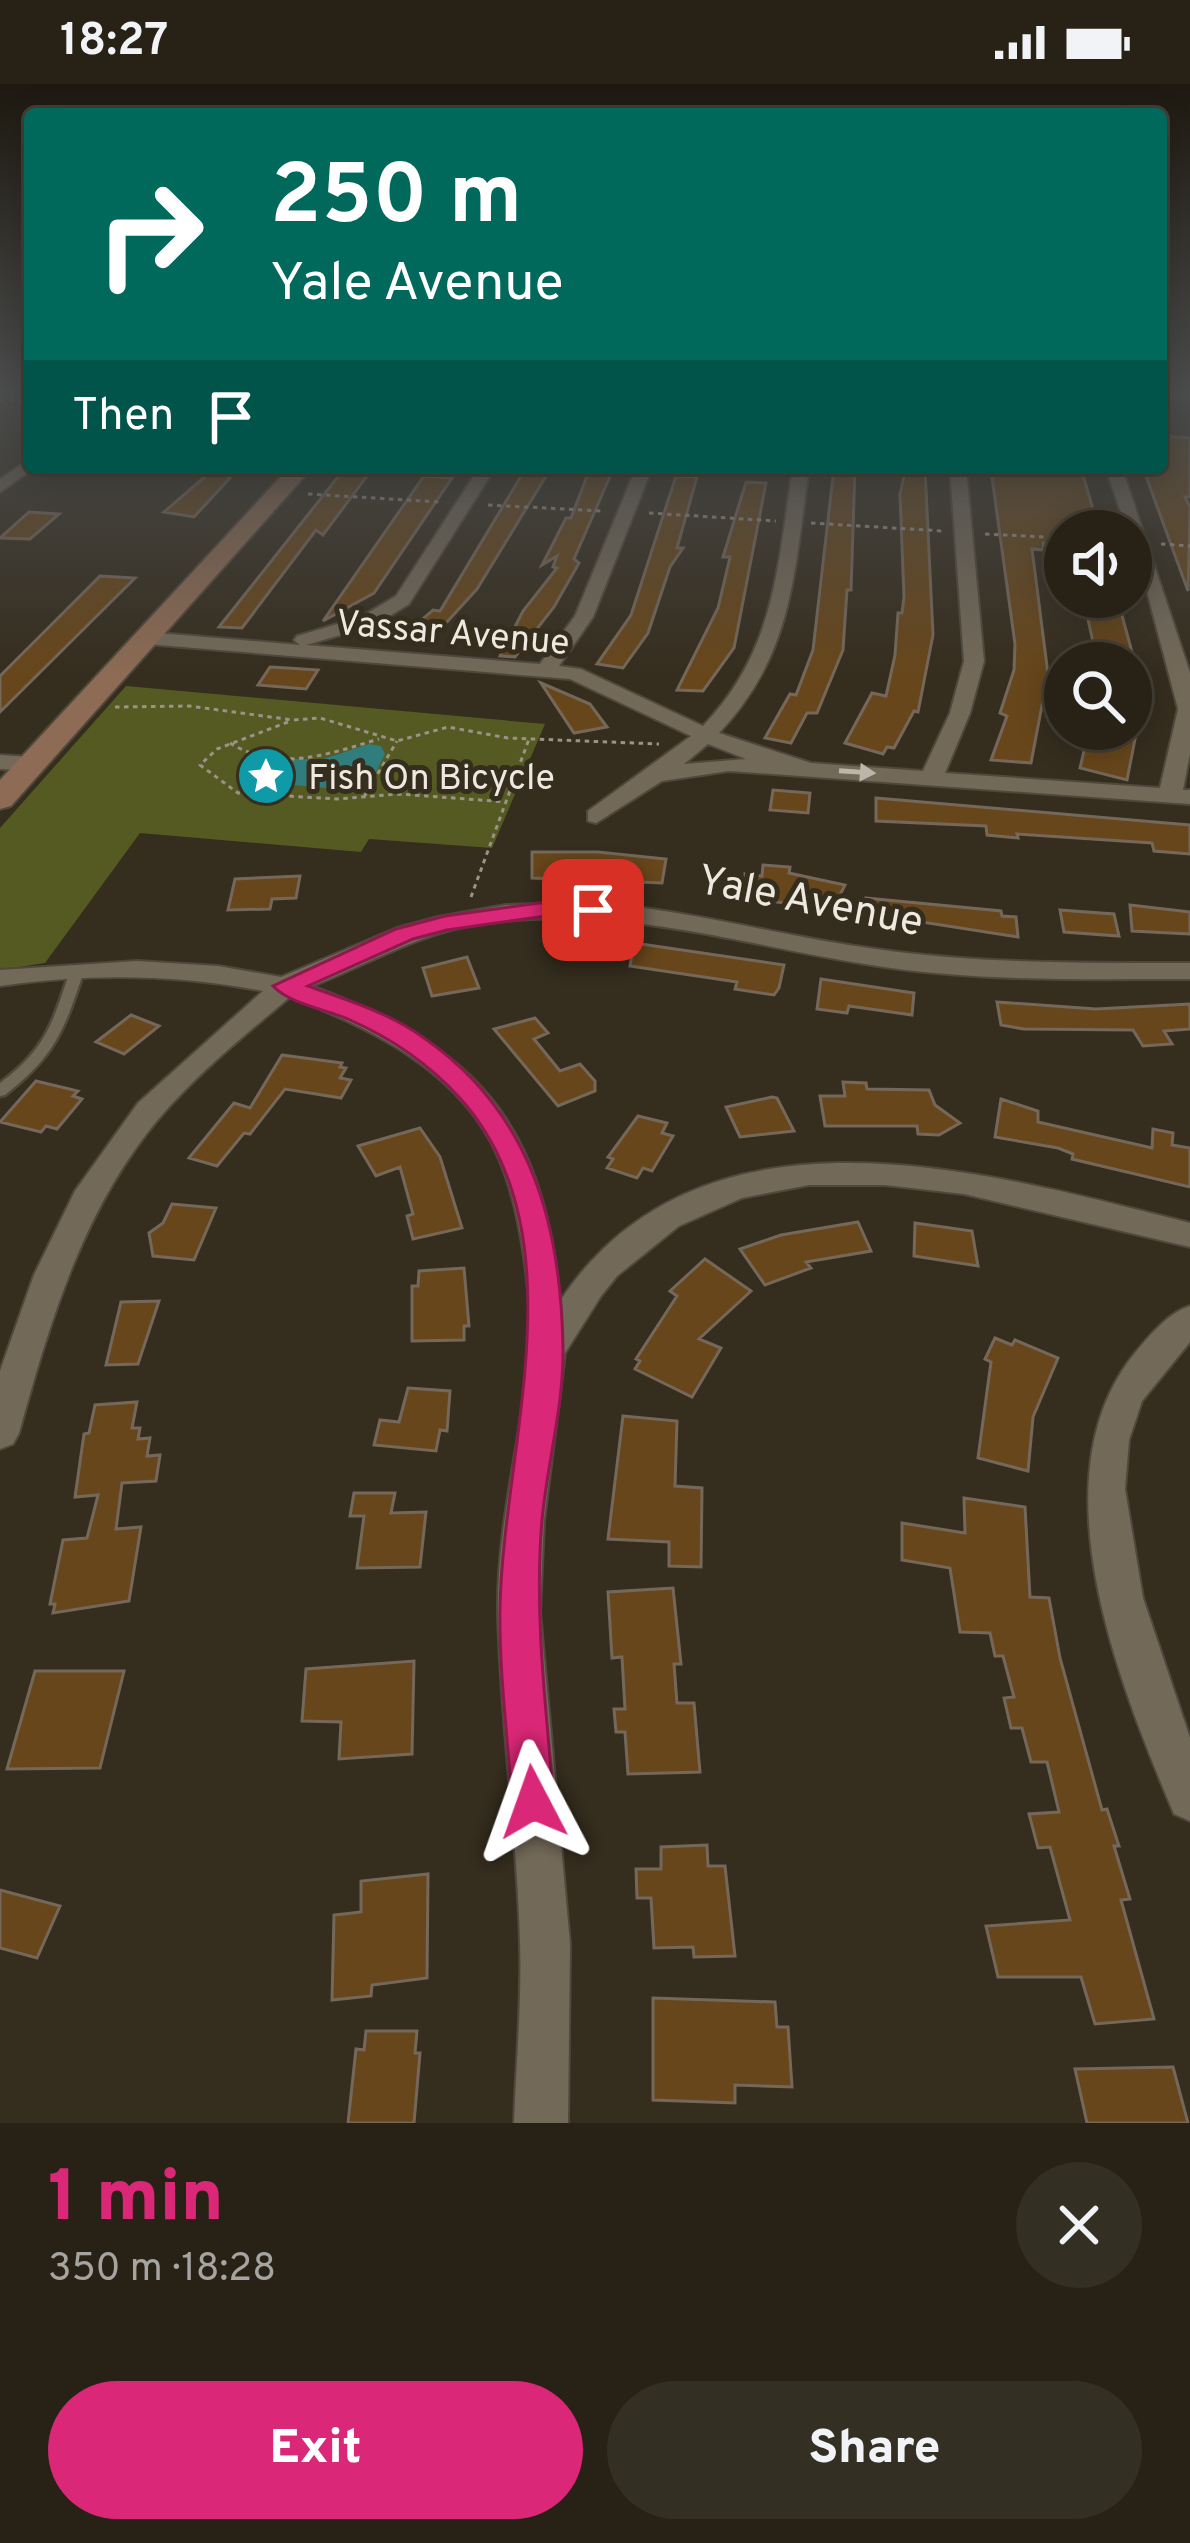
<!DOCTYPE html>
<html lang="en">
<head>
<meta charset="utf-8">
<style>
  :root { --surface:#282216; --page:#342f23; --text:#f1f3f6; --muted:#a5a4a1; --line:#443f35; --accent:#db2777 }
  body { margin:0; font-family:Overpass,sans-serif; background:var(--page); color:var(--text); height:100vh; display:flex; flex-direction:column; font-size:45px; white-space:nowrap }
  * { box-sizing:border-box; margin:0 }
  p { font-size:39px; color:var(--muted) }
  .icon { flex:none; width:66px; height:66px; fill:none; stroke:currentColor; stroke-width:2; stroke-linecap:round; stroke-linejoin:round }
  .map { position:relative; height:2039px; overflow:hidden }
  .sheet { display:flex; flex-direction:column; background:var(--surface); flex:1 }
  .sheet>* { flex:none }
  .banner { position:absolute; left:24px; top:24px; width:1143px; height:366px; border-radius:12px; box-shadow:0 6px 30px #0003,0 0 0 3px var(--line); background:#00695c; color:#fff; overflow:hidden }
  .fabs { position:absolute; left:1044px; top:426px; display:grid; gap:24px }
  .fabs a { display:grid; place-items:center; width:108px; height:108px; border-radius:50%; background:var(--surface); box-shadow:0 6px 30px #0003,0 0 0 3px var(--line); font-size:60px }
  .pin { position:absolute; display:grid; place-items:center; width:102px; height:102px; color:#fff; margin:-51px; border-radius:24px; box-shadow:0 6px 18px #0006 }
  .me { position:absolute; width:132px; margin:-66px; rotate:356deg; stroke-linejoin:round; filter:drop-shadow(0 0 9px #0008) }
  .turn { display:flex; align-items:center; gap:42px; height:252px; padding:0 48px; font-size:54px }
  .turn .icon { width:156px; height:156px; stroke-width:2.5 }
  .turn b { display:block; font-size:84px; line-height:102px }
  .then { display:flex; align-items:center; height:114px; padding:0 48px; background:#0003; gap:24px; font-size:45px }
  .round { display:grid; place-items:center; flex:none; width:126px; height:126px; border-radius:63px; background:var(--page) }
  .head { display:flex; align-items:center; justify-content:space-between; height:204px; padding:0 48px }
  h1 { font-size:72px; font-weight:800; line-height:90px; color:var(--accent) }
  .cta { display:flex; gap:24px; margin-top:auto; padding:24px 48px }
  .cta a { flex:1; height:138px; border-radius:72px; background:var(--accent); color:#fff; font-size:48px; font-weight:800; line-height:138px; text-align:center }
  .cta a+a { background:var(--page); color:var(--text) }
  .status { display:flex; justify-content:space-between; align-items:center; height:84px; padding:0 60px; background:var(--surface); direction:ltr }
  .status svg { height:33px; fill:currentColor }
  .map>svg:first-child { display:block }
  .green { fill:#545a22 }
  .water { fill:#317c7d }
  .building { fill:#67461b; stroke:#75685a; stroke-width:3 }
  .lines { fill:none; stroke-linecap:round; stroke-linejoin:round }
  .lane-casing { stroke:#4f483b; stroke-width:5 }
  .street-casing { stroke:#4f483b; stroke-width:4 }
  .secondary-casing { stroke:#4f483b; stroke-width:4 }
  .path { stroke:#9a9388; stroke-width:3; stroke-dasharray:4.5 4.5; stroke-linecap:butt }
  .lane { fill:#736959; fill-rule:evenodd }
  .street { fill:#736959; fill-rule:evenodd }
  .secondary { fill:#8d6b54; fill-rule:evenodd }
  .oneway { fill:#bdb5a9 }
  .route { fill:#db2777; stroke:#8e194d; stroke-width:3 }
  .labels { text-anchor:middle; stroke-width:10; stroke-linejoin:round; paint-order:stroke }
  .far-street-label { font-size:36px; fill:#eee8df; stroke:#352d1e }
  .far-poi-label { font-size:36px; fill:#eee8df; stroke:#352d1e; text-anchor:start }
  .street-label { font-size:42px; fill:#eee8df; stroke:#352d1e }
</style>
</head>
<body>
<div class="status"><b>18:27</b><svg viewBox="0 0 49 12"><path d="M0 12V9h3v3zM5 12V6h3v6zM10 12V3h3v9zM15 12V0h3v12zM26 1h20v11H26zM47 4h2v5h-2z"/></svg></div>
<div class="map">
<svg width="1190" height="2039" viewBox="0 0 1190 2039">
  <rect width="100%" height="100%" fill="#352d1e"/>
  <!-- green -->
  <path class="green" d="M126,602L545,640L492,764L369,755L361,768L140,749L45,879L0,886V744Z"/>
  <!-- water -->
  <path class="water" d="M369,660L381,662L385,670L372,697L357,707L252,697L247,692L249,683L272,674L320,676Z"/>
  <!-- building -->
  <path class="building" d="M1161,352L1190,354V413H1185L1190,423L1188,507L1143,384H1161Z
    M215,384L230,394L194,433L164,428Z
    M345,384H373L323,451L316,446L242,544L219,543Z
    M526,384H551L477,505L435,551L411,545L433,526L440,527Z
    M834,384H855L851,506H847L843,566L817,629H807L791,659L765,654L790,610L796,611L813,566Z
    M906,384H925L933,551L918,628L914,627L894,664L887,663L883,670L845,659L872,609L886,612L895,571L898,529H902L904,513L900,410Z
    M1081,384L1097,439H1091L1093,447H1065V461L1043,459L1044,466L1032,465L1048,590L1031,679L991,676L1007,632L1000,629L1014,586L1015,560L991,386Z
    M589,387L612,388L574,475L579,479L554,523L515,573L500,572L523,527L557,484L553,483L557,472L542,481L566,434H571Z
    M424,392L452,394L374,509L323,537Z
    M676,392L697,393L677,464H683L670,483L648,549L623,584L597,580L631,531Z
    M746,398L766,399L734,564L703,607L677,606L718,524L730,473H723Z
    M29,428L59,430L30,455L0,454Z
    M100,492L135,494L0,628V592Z
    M1083,513H1117L1135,579H1105L1107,570L1095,567Z
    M270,583L288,584L318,586L306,605L258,601Z
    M541,599L590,620L607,643L574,649Z
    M1089,645H1137L1127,696L1080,684Z
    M773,706L810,709L808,729L770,726Z
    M876,714L1190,741V770L1154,767L1152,759L1017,750L1018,754L987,751L986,742L876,737Z
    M532,768H598L666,775L662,799L532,794Z
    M763,781L790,783L789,789L845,801L833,825L745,814V790L762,792Z
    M300,792L296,814L272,815L270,825L228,826L235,795Z
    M866,814L1001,827L1002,832L1016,833L1018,853L864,829Z
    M1130,821L1190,828V850L1132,847Z
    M1060,826L1114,830L1119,852L1064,848Z
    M634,859L784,881L779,904L774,911L735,905L737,898L630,882Z
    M467,873L479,904L432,912L423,884Z
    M821,895L914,909L912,931L849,922L847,929L817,925Z
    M997,918L1096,925L1190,920V945L1164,947L1172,960L1143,962L1133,946L1024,945L1001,941Z
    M131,931L159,942L124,970L96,958Z
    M535,934L548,949L534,955L560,987L580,980L595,997V1007L558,1022L494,945Z
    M282,971L342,979L340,983L346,984L340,994L351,996L341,1014L285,1005L250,1050L244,1049L217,1082L189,1074L234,1019L250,1024Z
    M36,997L78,1007L73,1012L82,1015L57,1045L46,1042L41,1048L0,1038Z
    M843,998L866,999L867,1005L929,1006L935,1021L960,1039L939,1051L918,1050L917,1042H825L820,1012H845Z
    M772,1013L777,1014L794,1047L740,1053L726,1023Z
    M1001,1015L1038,1027V1038L1152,1064L1153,1045L1173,1049L1172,1061L1190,1064V1103L1072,1075L1073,1070L1058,1064L995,1053Z
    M638,1032L667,1039L662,1049L673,1052L652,1087L643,1084L637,1094L607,1084L613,1075L608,1073Z
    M420,1044L440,1073L462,1144L413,1155L407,1132L413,1130L400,1083L376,1092L358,1062Z
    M172,1120L216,1124L194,1176L153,1172L149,1149L163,1139Z
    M858,1138L871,1167L806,1178L811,1184L765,1201L740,1165L781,1151Z
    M915,1139L972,1147L978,1182L914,1172Z
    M705,1175L751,1207L699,1255L721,1264L692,1313L635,1285L640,1277L636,1275L677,1212L670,1207Z
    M464,1184L469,1242H464V1256L412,1257V1202H418L419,1187Z
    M159,1217L138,1280L106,1281L121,1218Z
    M995,1254L1012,1261L1015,1256L1058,1274L1033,1333L1028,1387L978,1374L991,1278L985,1275Z
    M408,1304L450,1307L447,1347L440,1346L436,1367L374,1361L380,1336L399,1338Z
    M137,1318L132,1344H140L138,1355L150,1354L147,1372L160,1371L156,1397L122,1399L116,1445L141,1443L129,1517L53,1529L55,1520H50L63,1456L87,1454L98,1411L75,1413L84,1350L89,1349L95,1321Z
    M623,1332L677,1337L675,1402L702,1404L701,1483L669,1482V1458L608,1455Z
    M354,1409H395L391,1429L426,1428L420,1483L357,1484L364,1432H350Z
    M964,1414L1025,1423L1030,1513L1049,1514L1060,1574L1102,1726L1107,1725L1119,1762H1114L1130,1815L1121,1816L1154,1935L1095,1940L1081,1893H998L986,1842L1070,1836L1050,1763L1038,1764L1029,1730L1059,1728L1047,1678H1031L1022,1644H1011L1004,1614L1014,1613L1003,1572H995L990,1549L960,1548L950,1484L902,1476V1439L965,1449Z
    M673,1504L681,1580H674L677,1619H694L700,1688L628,1690L625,1648H616L614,1625H625L622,1573L612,1574L608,1508Z
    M414,1577L412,1670L339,1675L341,1638L302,1637L306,1585Z
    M35,1587H124L100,1684L7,1685Z
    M707,1761L708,1782H725L735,1872L694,1873L693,1863L654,1864L651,1814H637L636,1785H661V1763Z
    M428,1790L427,1894L372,1901L371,1912L332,1916L334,1831L361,1828V1797Z
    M0,1806L60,1822L37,1874L0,1864Z
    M653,1914L775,1918L777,1943H788L792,2003L735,2001V2019L653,2016Z
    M366,1947H417L415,1969H420L414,2039H348L356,1965L364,1966Z
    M1173,1983L1188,2039H1087L1075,1985Z"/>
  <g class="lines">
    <!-- lane casing -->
    <g class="lane-casing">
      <path id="lane" d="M77,883L84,887C64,946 56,971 5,1011L0,1012V999C46,965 52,940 70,887Z"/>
    </g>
    <!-- street casing -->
    <g class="street-casing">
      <path id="street" d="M30,375V384H34L0,408V395Z
        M479,384H495L409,520L375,541L306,561L540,580L575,532L636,384H652L593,533L559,582L581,585L703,642C776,566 777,483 793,384H809C794,487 794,570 719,649L811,679L923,687L950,629L964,577L950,384H966L984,577L970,629L945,689L1160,704L1178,625L1131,447H1127L1106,384H1122L1190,589V669L1183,706H1190V720L729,687L662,697L596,739L588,737V727L691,652L570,595L146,560L136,554L146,548L300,561L294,556L297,552L361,533L396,512ZM708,660L746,675L684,680Z
        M0,671L32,673L43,680L32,687L0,685Z
        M585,818C684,824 778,852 876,865C980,880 1085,879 1190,879V895C1084,895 976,898 871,881C737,860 611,818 474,841C415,851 367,881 312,902C478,964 543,1038 560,1217C702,1004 987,1088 1190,1139V1163L964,1110L885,1101H809L742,1114L679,1142L617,1192L601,1212L565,1269L544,1437L540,1528L570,1860L568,2039H514C516,1979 522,1918 520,1858C517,1749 501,1641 498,1532C496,1444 521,1358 529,1271C533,1215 521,1126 499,1075C463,988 371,944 290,913C245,951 199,988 161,1032C84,1122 50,1237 19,1349L13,1360L0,1365V1287L34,1191L75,1107L138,1019L263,907C176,890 88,889 0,902V886L137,877L218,882L281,893L397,844L438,833L506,821Z
        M1190,1222V1258L1142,1317L1129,1356L1125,1405L1143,1514L1190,1654V1737L1174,1730C1120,1601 1034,1392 1135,1269C1150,1251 1168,1229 1190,1222Z"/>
    </g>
    <!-- secondary casing -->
    <g class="secondary-casing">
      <path id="secondary" d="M1161,306H1190V315L1161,314Z
        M289,384H312L11,722L0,725V696Z"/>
    </g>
    <!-- path -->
    <path class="path" d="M0,316L30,317
      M308,410L440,418
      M488,421L602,427
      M649,429L776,437
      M811,439L943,447
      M985,450L1065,454
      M1161,460L1190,462
      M115,623L189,622L293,636L320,634L397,657L448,643L508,654L659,660
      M288,638L217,665L200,681L238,709L337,715L399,710L507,718
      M230,659C278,689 329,670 379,655
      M364,713L397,657
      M471,813L529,655"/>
    <!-- lane -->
    <use href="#lane" class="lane"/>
    <!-- street -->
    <use href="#street" class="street"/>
    <!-- secondary -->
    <use href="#secondary" class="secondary"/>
  </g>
  <!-- one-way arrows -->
  <defs><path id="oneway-solid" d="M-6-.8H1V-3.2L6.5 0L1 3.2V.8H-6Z" transform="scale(3)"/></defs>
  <use class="oneway" href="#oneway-solid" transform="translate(857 688) rotate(4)"/>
  <!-- sky -->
  <linearGradient id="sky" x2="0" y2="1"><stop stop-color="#1d1910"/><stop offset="0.52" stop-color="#4b4c4c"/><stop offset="1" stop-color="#4b4c4c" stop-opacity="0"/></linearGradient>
  <rect width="1190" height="591" fill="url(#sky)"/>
  <!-- route -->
  <path class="route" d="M539,819H593L605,826L593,833H539L447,846L413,855L308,902C347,916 390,929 424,954C531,1028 561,1140 563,1264C564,1321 547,1380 542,1436C534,1530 546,1624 554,1718L548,1733L533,1739L519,1733L512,1718C508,1655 499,1589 500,1526C502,1365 583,1149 459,1013C429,980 389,953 348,935C325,925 290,920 273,902L396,845L445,832Z"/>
  <!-- icons -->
  <defs>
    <g id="sight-disc" transform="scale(3)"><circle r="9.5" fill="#0f9aa8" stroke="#352d1e"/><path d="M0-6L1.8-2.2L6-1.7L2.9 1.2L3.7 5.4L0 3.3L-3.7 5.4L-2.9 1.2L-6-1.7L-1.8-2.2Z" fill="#fff"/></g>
  </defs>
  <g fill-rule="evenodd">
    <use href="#sight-disc" x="266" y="692"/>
  </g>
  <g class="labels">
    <!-- far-street labels -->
    <g class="far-street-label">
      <text transform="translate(453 547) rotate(5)" y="13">Vassar Avenue</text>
    </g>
    <!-- far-poi labels -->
    <g class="far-poi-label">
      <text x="308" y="705">Fish On Bicycle</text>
    </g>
    <!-- street labels -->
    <g class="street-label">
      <text transform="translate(811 815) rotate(11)" y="15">Yale Avenue</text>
    </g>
  </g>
</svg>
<div class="fabs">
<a><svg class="icon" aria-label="sound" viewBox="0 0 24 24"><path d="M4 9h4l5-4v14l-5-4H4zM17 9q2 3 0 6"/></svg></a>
<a><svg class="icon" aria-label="search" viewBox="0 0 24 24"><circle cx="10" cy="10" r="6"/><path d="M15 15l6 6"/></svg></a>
</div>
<div class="pin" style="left:593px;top:826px;background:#d93025"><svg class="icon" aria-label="arrive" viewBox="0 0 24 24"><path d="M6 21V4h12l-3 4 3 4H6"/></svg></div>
<svg class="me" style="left:533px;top:1718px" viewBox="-20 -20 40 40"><path d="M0-17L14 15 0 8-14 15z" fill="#db2777" stroke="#fff" stroke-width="4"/></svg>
<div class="banner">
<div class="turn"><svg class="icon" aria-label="right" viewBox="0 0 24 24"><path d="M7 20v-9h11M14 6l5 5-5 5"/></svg><div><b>250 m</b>Yale Avenue</div></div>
<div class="then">Then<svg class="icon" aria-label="arrive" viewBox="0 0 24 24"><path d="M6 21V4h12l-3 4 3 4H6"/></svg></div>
</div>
</div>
<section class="sheet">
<div class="head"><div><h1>1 min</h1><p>350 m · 18:28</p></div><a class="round"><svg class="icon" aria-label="close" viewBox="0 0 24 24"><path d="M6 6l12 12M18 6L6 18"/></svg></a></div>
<div class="cta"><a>Exit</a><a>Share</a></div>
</section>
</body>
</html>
